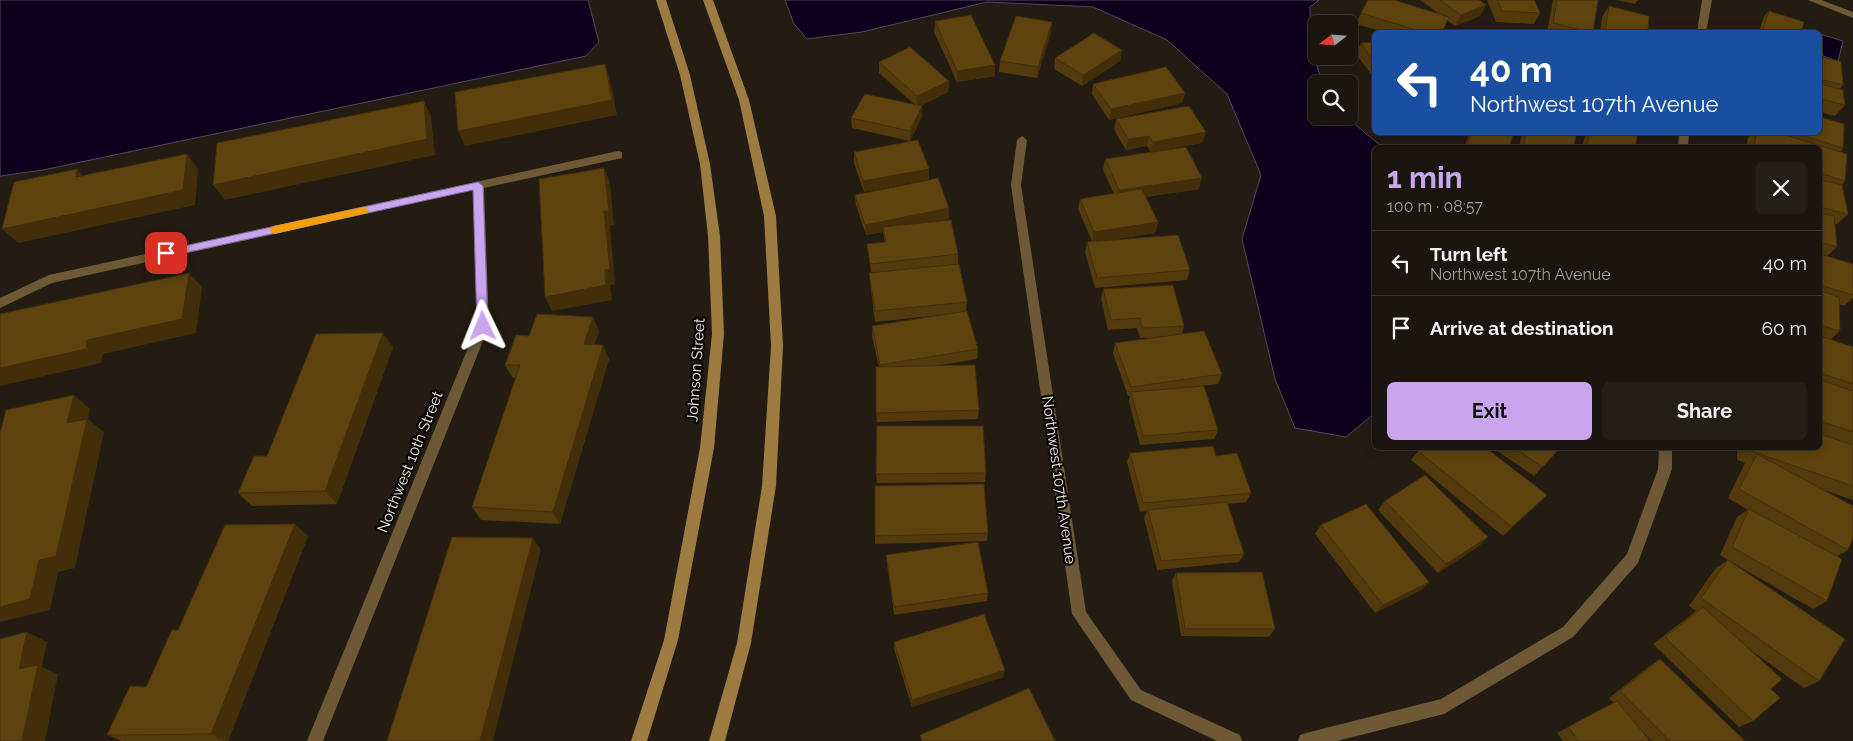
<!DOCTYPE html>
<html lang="en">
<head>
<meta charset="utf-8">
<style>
  :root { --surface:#1a150e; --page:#231e17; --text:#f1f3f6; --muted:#9f9f9e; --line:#38342e; --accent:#c9a5ee }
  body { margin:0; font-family:Raleway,sans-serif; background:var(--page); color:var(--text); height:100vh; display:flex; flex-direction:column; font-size:19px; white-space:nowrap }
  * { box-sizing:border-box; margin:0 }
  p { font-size:16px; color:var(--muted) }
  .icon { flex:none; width:28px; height:28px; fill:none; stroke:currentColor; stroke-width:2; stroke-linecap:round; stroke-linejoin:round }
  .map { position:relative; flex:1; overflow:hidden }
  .sheet { position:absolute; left:1372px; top:145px; width:450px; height:305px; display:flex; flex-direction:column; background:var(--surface); border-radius:8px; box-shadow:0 2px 12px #0003,0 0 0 1px var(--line) }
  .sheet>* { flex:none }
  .hud { position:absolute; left:1372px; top:30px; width:450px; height:105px; border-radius:8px; box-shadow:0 2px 12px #0003,0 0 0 1px var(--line); background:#1a4fa0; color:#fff; overflow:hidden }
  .needle { width:32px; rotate:253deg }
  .buttons { position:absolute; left:1308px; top:15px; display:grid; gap:10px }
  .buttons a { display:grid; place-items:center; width:50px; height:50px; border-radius:8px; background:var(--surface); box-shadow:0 2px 12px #0003,0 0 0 1px var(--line); font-size:25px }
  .pin { position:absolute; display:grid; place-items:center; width:42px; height:42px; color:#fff; margin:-21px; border-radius:10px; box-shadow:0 2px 8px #0006 }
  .me { position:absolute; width:55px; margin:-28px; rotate:358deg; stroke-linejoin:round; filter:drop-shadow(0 0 4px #0008) }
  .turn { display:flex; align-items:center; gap:18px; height:105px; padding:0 15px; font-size:22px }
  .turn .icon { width:65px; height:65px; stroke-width:2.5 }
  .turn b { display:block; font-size:35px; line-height:42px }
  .round { display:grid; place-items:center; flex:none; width:52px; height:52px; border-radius:8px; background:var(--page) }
  .summary { display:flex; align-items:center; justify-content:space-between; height:85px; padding:0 15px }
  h1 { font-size:30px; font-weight:700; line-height:38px; color:var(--accent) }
  .cta { display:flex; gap:10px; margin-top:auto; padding:10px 15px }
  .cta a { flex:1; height:58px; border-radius:8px; background:var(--accent); color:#111; font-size:20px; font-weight:700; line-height:58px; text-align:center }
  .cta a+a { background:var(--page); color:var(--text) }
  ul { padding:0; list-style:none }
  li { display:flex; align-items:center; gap:15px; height:65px; padding:0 15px; border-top:1px solid var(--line) }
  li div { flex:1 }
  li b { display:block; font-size:19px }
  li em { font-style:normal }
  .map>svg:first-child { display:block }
  .water { fill:#0f001e; stroke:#53475a }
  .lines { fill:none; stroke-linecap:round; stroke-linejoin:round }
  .street { fill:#6e5936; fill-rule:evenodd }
  .secondary { fill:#9d7b41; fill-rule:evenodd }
  .wall { fill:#523a0c }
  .shaded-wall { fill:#422f0a }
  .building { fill:#5f430e; stroke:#422f0a }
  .route { fill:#c9a5ee; stroke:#836b9b }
  .slow { fill:#f59e0b }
  .labels { text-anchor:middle; stroke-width:4.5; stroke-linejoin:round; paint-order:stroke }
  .street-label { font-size:15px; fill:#f1ede6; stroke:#0a0704 }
</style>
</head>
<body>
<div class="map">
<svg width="1853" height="741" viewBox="0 0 1853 741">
  <rect width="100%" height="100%" fill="#231c13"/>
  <!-- water -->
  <path class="water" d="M0,0H588L599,42L586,56L43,170L0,176Z
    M785,0H1319L1310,7L1311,48L1323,84H1316V116H1345L1382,147L1375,148V413L1346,437L1295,428L1275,379L1242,239L1261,175L1227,94L1167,40L1093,7L987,2L862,32L807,39L794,24Z
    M1820,34L1843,41L1838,61L1820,55Z"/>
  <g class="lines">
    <!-- street -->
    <path class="street" d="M1702,0H1712L1706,32H1697Z
      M1808,0H1821L1853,12V18Z
      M1679,132H1689L1688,148H1678Z
      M1022,136L1027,140L1021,185L1086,612L1141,690L1240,735L1242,741H1217L1131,700L1072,614L1011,185L1017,140Z
      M618,151L622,152V158L484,188L489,326L323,741H307L477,326L473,190L52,283L0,308V298L49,275Z
      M1659,448H1672V469L1638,563L1573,637L1444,714L1337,741H1298L1300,735L1306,733L1441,699L1563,627L1627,554L1658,469Z"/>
    <!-- secondary -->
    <path class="secondary" d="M656,0H666L690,75L710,164L720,236L724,334L714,448L678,640L647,741H631L664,640L700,448L712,334L708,236L700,164L680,75Z
      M703,0H713L749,100L776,216L783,346L776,486L751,643L725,741H709L737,643L762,486L771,346L764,216L739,100Z"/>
  </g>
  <!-- wall -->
  <path class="wall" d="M1420,0H1479L1486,5L1480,16L1455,26L1447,20L1442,32H1384L1356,24L1361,13H1438Z
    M1487,0H1534L1540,13L1534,24L1496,22Z
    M1553,0H1598L1593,32H1547Z
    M1617,0H1638L1635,4Z
    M1609,6L1648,32H1600L1602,17Z
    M1769,11L1801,32H1759L1764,16Z
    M935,21L995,76L957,82L934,32Z
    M1051,32L1037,78L999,72L1000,61Z
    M1375,42V78H1374L1356,54L1361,43Z
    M1122,50L1120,61L1082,86L1054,69L1055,58Z
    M1820,56L1843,85L1840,89L1845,105L1835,116L1820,112Z
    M879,62L949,81L948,92L920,106L922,117L910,141L852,128L851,118L915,105L879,73Z
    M1093,84L1185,93L1182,103L1109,120L1092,94Z
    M1116,119L1202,143L1151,152L1147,146L1126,150L1114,129Z
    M1470,132H1514L1509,148H1464Z
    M1522,132H1576L1574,148H1519Z
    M1586,132H1638L1635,148H1582Z
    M1745,132H1820L1843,148L1840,152L1845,181L1842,185L1848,214L1837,224H1834L1837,247L1827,256L1853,264V298L1844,306L1839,304L1840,331L1830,340L1853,347V500L1824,490L1848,550L1837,556L1827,601L1813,609L1733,563L1819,681L1804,688L1750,650L1771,689L1753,721L1739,727L1653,644L1696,611L1689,606L1716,568L1728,560L1720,555L1737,517L1748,510L1728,498L1745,463L1737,460V448H1820V148H1746L1748,138L1751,134Z
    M854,152L929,169V179L864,192L854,163Z
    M1105,159L1199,189L1146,197L1158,222L1155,233L1110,240L1190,270L1187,280L1095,288L1085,252L1087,242L1092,241L1078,209L1080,199L1114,194L1103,170Z
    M855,195L949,208V219L931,222L958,254V264L967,302L966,311L978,349L977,359L935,366L979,410L978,419L877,422L876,413L879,367L872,336V326L939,315L875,322L870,283L869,273L871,272L867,244L885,242L883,232L866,235L856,205Z
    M1103,289L1184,326L1182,334L1222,374L1218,384L1194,387L1218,430L1214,439L1140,445L1129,401L1130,396H1128L1113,353L1115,343L1155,338H1140L1137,328L1108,330L1101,299Z
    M599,331L594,345L609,359L560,524L481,520L472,507L516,378H513L505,365Z
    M393,347L337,504L252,506L238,493L267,456Z
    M1493,448H1560L1534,476Z
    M1418,451L1547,495L1503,536L1411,460Z
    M1130,453L1216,456L1251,493L1246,502L1228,504L1244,554L1239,562L1157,570L1144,518L1147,511L1140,512L1127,462Z
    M986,473L985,482L877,483L876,474Z
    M1385,501L1488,537L1479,546L1438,573L1378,510Z
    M1321,525L1429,582L1421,590L1375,613L1315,534Z
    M988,533L987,541L875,544V536Z
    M308,536L228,741H121L107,735L146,687L178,630Z
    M886,555L988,593L987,601L894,615Z
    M1176,573L1275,629L1269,637L1181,636L1172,581Z
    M894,642L1003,677L912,707L894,649Z
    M1660,659L1745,741H1652L1643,732L1650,741H1563L1557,733L1614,703L1609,698L1648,667Z"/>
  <!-- shaded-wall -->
  <path class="shaded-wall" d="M1486,5L1480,16L1455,26L1461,15Z
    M1052,22L1051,32L1037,78L1038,67Z
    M1122,50L1120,61L1082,86L1083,75Z
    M605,64L610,79L617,115L465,146L458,131Z
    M995,65V76L957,82V71Z
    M949,81L948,92L918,107L917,96Z
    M1185,93L1182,103L1109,120L1111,109Z
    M424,101L431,116L435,155L225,200L213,185Z
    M922,106V117L910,141V131Z
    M1206,132L1202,143L1151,152L1153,142Z
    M1149,136L1147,146L1126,150L1128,139Z
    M187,154L198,169L195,205L18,243L2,229Z
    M604,168L610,183L614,225L610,226L615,284L610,285L612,300L552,311L545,297L605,270Z
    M77,169L91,184L76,177Z
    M929,169V179L864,192L863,181Z
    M1202,178L1199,189L1117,201L1119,190Z
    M949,208V219L884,232L883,227V232L866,235L865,225Z
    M1158,222L1155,233L1092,243L1094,232Z
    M189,273L202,287L196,333L103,354L101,363L0,386V368Z
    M593,317L599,331L590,358L584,344Z
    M383,333L393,347L337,504L325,491Z
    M603,345L609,359L560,524L553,512Z
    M74,395L90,409L88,419L104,432L75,568L58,572L50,610L0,622V607L67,423Z
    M295,524L308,536L228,741H224L211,734Z
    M1488,537L1479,546L1438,573L1446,564Z
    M533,538L541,550L493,741H480Z
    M1429,582L1421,590L1375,613L1383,605Z
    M27,632L47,642L42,667L58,674L45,741H22L19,669Z
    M1005,670L1003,677L912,707V700Z"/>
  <!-- building -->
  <path class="building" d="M1368,0H1394L1449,17L1442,32H1423L1361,13Z
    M1440,0H1479L1486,5L1461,15Z
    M1497,0H1534L1540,13L1502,11Z
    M1557,0H1598L1593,32H1590L1553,23Z
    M1609,6L1649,16L1648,32H1605Z
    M1769,11L1804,22L1801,32H1774L1763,29Z
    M971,15L995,65L957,71L935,21Z
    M1016,16L1052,22L1038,67L1000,61Z
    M1094,33L1122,50L1083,75L1055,58Z
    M1375,42V63L1361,43Z
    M910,47L949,81L917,96L879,62Z
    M1820,56L1841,62L1843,85L1820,79Z
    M605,64L612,100L458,131L455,92Z
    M1166,67L1185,93L1111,109L1093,84Z
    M1820,84L1843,90L1845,105L1821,99V108L1820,107Z
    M865,94L922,106L910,131L851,118Z
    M424,101L427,139L213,185L217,143Z
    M1189,106L1206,132L1153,142L1149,136L1128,139L1116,119Z
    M1820,117L1844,124L1843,148L1791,132H1820Z
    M1472,132H1514L1509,148H1466Z
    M1526,132H1576L1574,148H1523Z
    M1590,132H1638L1635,148H1586Z
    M1756,132H1776L1847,154L1845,181L1820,173V148H1754Z
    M918,140L929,169L863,181L854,152Z
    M1186,147L1202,178L1119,190L1105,159Z
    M187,154L183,190L2,229L14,182L77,169L76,177Z
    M604,168L609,211H604L610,269L605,270L606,285L545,297L539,179Z
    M938,178L949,208L865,225L855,195Z
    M1820,180L1842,185L1848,214L1820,207Z
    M1142,189L1158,222L1094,232L1080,199Z
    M1820,213L1834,216L1837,247L1820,242Z
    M951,220L958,254L870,264L867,244L886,242L883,227Z
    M1178,235L1190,270L1097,278L1087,242Z
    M1820,254L1853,264V295L1820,285Z
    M959,264L967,302L875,311L869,273Z
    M189,273L182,319L87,340L86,349L0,368V314Z
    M1173,285L1184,326L1142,328L1140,318L1111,320L1103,289Z
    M1820,291L1839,297L1840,331L1820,325Z
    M967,311L978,349L880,365L872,326Z
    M537,314L593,317L584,344L603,345L553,512L472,507L520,365H505L516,335L529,336Z
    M1204,331L1222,374L1131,387L1115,343Z
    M383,333L325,491L238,493L254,456H267L316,334Z
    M1820,336L1853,347V384L1820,373Z
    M975,365L979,410L876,413V367Z
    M1820,380L1853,391V432L1820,421Z
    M1204,386L1218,430L1143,436L1131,392Z
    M74,395L67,423L87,419L56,556L39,560L30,599L0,607V433L6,410Z
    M877,426H983L986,473L876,474Z
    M1820,434L1853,445V486L1748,450V448H1820Z
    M1213,446L1216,456L1237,453L1251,493L1143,503L1130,453Z
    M1422,448H1486L1547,495L1512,527L1418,451Z
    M1514,448H1560L1543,467Z
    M1757,454L1853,506V538L1848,550L1739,489Z
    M1425,475L1488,537L1446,564L1385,501Z
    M984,484L988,533L875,536V486Z
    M1227,502L1244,554L1161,561L1148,510Z
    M1366,504L1429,582L1383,605L1321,525Z
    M1749,509L1842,559L1827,601L1732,547Z
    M295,524L211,734L107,735L130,686L146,687L172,630H178L225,525Z
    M452,537L533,538L480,741H387Z
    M978,542L988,593L894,607L886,555Z
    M1728,560L1845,639L1819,681L1701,598Z
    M1262,572L1275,629H1185L1176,573Z
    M1703,607L1782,679L1771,689L1780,698L1753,721L1665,637Z
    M984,614L1005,670L912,700L894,642Z
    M27,632L19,669L38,665L22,741H0V639Z
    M1660,659L1745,741H1670L1620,691Z
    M1029,688L1055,741H922L920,735Z
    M1617,701L1650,741H1579L1568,727Z"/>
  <!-- route -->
  <path class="route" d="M478,182L483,186L488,326L483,330L477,326L473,190L166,257L161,253L166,250Z"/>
  <!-- slow -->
  <path class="slow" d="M364,207L369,210L367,213L274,234L269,230L274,226Z"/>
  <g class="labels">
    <!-- street labels -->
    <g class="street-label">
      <text transform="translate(696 370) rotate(-86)" y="5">Johnson Street</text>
      <text transform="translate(410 462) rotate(-68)" y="5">Northwest 10th Street</text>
      <text transform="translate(1059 480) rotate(82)" y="5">Northwest 107th Avenue</text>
    </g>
  </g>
</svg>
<div class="buttons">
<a><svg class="needle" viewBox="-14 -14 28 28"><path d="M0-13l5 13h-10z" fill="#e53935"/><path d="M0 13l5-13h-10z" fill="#9f9f9e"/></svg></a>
<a><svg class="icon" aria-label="search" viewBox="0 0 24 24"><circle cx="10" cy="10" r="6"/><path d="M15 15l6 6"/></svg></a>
</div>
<div class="pin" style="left:166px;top:253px;background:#d93025"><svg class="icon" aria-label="arrive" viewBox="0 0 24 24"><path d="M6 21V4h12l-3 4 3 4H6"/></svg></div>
<svg class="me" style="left:483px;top:326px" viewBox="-20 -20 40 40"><path d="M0-17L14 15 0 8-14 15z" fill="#c9a5ee" stroke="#fff" stroke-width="4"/></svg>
<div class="hud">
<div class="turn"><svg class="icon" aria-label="left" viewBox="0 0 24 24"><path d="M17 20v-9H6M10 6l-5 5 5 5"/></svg><div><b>40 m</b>Northwest 107th Avenue</div></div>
</div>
<section class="sheet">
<div class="summary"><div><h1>1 min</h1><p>100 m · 08:57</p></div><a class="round"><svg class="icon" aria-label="close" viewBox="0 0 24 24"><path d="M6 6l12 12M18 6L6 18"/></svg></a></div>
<ul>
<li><svg class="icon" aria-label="left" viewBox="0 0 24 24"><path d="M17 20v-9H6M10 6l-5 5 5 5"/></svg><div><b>Turn left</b><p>Northwest 107th Avenue</p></div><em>40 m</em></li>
<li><svg class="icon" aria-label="arrive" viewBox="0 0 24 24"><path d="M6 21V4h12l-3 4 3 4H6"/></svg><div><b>Arrive at destination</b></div><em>60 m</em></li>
</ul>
<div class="cta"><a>Exit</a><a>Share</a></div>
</section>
</div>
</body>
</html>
